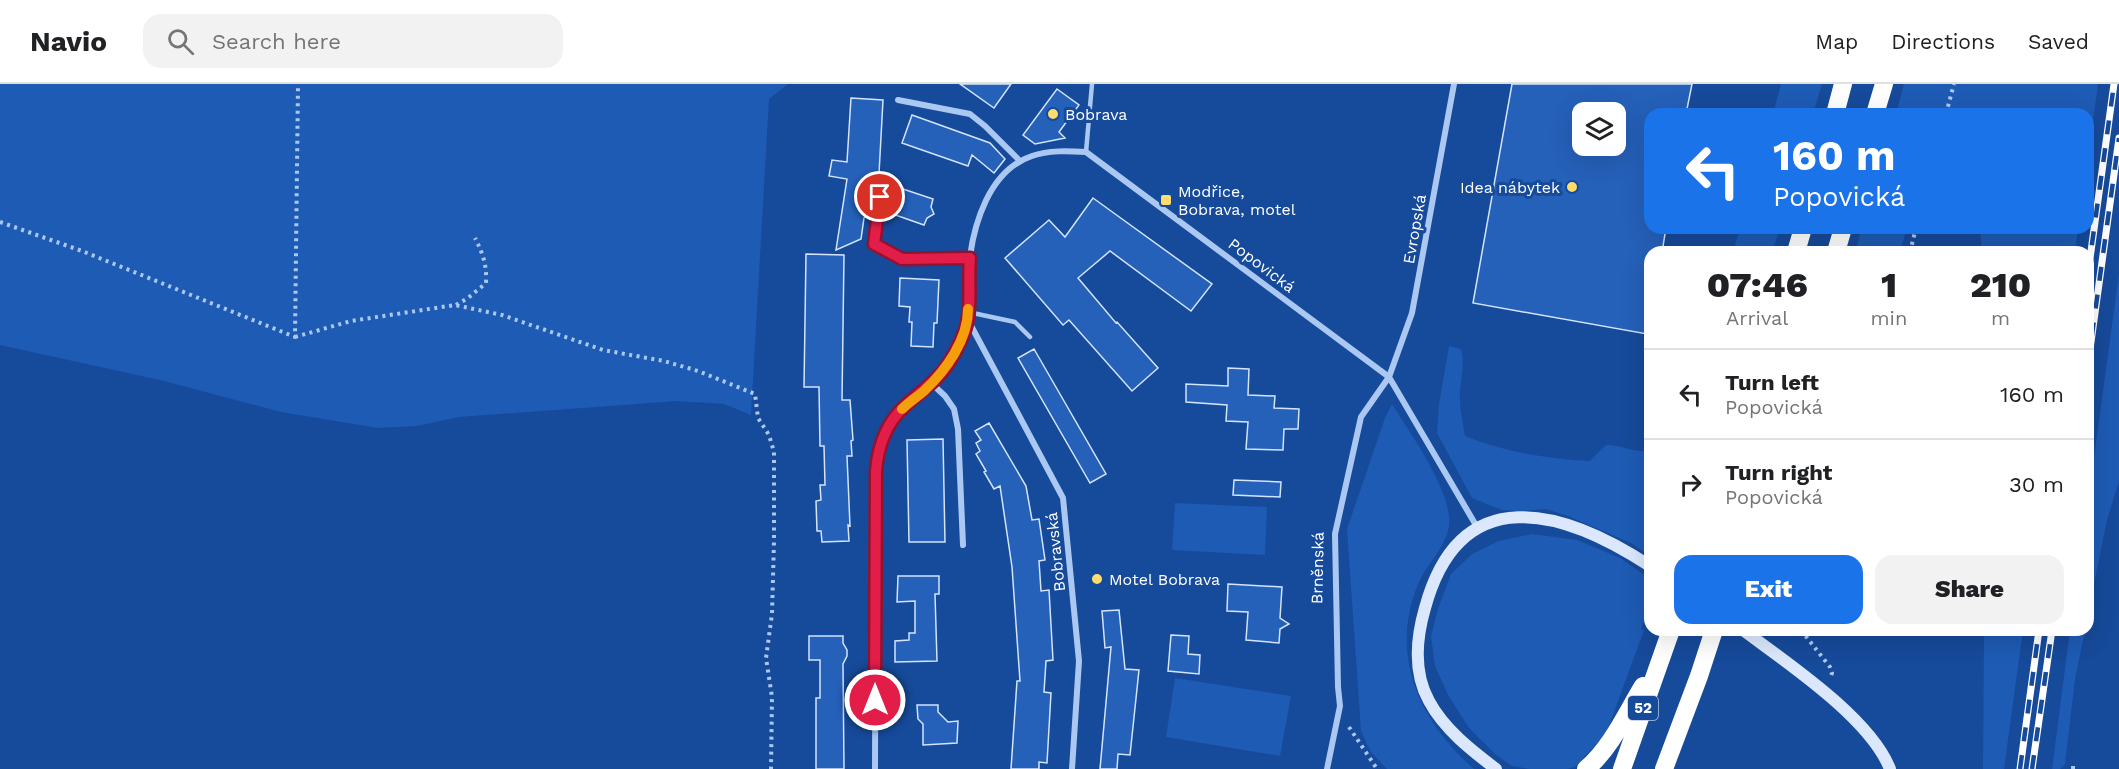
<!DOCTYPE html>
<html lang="en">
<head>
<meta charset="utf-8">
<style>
  :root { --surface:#fff; --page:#f2f2f2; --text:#202124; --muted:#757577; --line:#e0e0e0; --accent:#1a73e8 }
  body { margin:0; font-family:"Work Sans",sans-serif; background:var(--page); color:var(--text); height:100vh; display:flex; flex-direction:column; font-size:22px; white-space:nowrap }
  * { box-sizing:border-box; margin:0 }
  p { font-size:20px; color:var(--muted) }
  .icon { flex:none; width:33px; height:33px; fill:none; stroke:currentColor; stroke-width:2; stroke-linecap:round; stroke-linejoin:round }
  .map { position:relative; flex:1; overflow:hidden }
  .panel { position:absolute; left:1644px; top:162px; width:450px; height:390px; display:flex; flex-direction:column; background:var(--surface); border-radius:18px; box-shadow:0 6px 24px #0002 }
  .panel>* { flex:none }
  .top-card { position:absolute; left:1644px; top:24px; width:450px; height:126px; border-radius:18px; box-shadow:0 6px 24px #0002; background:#1a73e8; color:#fff; overflow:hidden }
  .buttons { position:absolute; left:1572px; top:18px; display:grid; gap:12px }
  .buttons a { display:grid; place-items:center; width:54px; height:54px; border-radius:12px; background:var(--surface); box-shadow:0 6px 24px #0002; font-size:30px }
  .pin { position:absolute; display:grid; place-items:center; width:51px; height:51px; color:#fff; margin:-26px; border:3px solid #fff; border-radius:50%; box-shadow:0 2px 6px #0007 }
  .me { position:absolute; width:66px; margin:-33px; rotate:0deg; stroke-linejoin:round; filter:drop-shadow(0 0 4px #0008) }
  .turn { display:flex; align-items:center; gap:21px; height:126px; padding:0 30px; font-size:27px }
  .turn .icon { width:78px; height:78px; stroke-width:2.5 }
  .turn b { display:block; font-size:42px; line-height:51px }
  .eta { display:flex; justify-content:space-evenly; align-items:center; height:102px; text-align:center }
  .eta b { font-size:36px; font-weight:800; line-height:42px }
  .cta { display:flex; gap:12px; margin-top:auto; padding:12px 30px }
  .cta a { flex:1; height:69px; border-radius:18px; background:var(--accent); color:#fff; font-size:24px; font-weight:800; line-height:69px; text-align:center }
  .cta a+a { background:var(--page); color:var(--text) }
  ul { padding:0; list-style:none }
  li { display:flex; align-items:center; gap:18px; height:90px; padding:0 30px; border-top:2px solid var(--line) }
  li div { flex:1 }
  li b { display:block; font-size:22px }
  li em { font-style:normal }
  header { display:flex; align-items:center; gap:36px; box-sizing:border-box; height:84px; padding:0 30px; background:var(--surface); border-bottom:2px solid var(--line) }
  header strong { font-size:28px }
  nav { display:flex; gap:33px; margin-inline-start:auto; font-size:21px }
  .search { width:420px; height:54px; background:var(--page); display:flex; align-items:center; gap:15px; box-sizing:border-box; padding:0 21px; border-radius:18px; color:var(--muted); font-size:22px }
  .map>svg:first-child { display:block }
  .green { fill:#1e5bb4 }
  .building { fill:#2560b9; stroke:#d3e4fc; stroke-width:1.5; fill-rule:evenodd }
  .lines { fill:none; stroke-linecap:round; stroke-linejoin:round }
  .path { stroke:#abc8f2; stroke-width:4; stroke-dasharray:3 4.5; stroke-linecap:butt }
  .lane { stroke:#abc8f2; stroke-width:4.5 }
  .street { stroke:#abc8f2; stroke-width:6 }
  .secondary { stroke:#dae7fc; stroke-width:12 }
  .highway { stroke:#fff; stroke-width:18 }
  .rail-casing { stroke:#fff; stroke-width:7 }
  .rail { stroke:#164a9a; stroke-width:4.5; stroke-dasharray:14; stroke-linecap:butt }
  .route-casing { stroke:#92132f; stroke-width:15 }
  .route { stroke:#e11d48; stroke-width:10 }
  .slow { stroke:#f59e0b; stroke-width:10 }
  .poi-dot { fill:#ffdc6c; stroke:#164a9a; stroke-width:2 }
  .labels { text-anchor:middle; stroke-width:6; stroke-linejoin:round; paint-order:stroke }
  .shield { fill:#164a9a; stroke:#b9c9e1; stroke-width:1.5 }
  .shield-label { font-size:15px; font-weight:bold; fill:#fff }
  .poi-label { font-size:16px; fill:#fff; stroke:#164a9a; text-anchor:start }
  .street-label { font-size:16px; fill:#fff; stroke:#164a9a }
</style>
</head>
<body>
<header>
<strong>Navio</strong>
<div class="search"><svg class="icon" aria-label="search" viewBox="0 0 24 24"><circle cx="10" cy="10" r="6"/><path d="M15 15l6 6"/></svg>Search here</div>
<nav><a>Map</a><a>Directions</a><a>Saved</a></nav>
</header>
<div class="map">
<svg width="2119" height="685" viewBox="0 0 2119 685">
  <rect width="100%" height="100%" fill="#164a9a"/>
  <!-- green -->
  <path class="green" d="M0,0H788L769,15L751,331L724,320L677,317L459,333L417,342L378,344L281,328L164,297L0,261Z
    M1781,0H1822L1813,30H1773Z
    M1904,0H2098L2088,75V30H1896Z
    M1740,144H1780L1772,168H1733Z
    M1862,144H1907L1900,168H1855Z
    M1980,144H2078L2075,168H1982Z
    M2119,190V397L2107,436L2088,529V417Z
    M1449,262L1461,265C1465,280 1461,293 1460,308C1459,323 1463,337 1465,352C1504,368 1548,375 1590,377L1606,361C1622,361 1634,369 1650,367V472L1631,459L1568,432L1546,425L1519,427L1502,426L1472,414L1437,349L1439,320Z
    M1392,320C1410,349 1453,408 1449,442C1446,463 1427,480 1419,498C1388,570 1419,637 1474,685H1387L1370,667L1361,647L1347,445L1385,334Z
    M1175,419L1267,423L1265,471L1172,466Z
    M1532,450L1577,456L1620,474L1650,495V519L1641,545L1644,546L1606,650L1575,683L1567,685H1529L1512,682L1495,670L1469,644L1448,611L1435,582L1431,552L1438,525L1451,490L1472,470L1499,457Z
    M1984,546H2023L2004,685H1983Z
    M2070,546H2085L2075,595L2065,680L2060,685H2052Z
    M1175,594L1291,612L1280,672L1166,653Z"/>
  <!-- building -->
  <path class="building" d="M960,0H1011L994,24Z
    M1512,0H1692L1686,30H1650V144H1666L1662,168H1650V232L1647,250L1473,219ZM1582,28H1616V62H1582Z
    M1057,5L1079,21L1059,48L1065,54L1035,60L1023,51Z
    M851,14L883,16L878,108L875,112L873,127L864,134L861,155L836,166L847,95L829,92L832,76L847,78Z
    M912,31L990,59L1005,75L994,89L972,71L968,82L902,59Z
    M888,100L933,115L931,123L934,130L927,134L924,141L884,127L885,111Z
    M1093,114L1212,200L1191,227L1110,167L1078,194L1116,239L1117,238L1158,284L1132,307L1069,236L1063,241L1005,174L1049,136L1065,153Z
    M806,170L844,171L842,316H850L853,356L851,357L852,372H847L850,442L848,441L849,457L822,458L821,447H817L816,417L821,416L820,401H825L824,362H820L819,303H804Z
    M900,194L939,196L937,239H934L933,263L911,262L912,238H909L910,223L899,222Z
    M1034,265L1106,390L1090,399L1018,274Z
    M1228,284L1249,285L1248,311L1275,312L1274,324L1299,325L1298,345H1284L1283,366L1246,365L1248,338L1226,337L1227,321L1186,318V300L1228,302Z
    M989,339L1026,402L1032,436L1039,435L1045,476L1039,477L1041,507L1049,506L1053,576L1046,577L1044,608L1051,609L1047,679L1039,678V685H1011L1017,597H1020L1012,483L1000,402L994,405L984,388L986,387L976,370L980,367L976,359L981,356L975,347Z
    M943,355L945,458H909L907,356Z
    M1234,396L1281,398L1280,413L1233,411Z
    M898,492H939V510H935L937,577L895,578V557L909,556V549H915V517L897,518Z
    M1228,500L1282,503L1280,534L1289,540L1280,545L1279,559L1246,556L1248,528L1227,527Z
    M1119,526L1125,585L1139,586L1130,671L1118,670L1117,685H1100L1111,563L1105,564L1102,527Z
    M1171,551L1189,552L1188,570L1200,571L1199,590L1168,587Z
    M809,552H843V559L847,566V572L843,580L844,685H816V614H820V576H809Z
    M917,621H938V628L948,638L958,637L957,659L923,661V640L918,635Z"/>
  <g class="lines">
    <!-- path -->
    <path class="path" d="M1946,30L1954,0
      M0,138L82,167L295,253L298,0
      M1910,168L1916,144
      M456,221L468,214L486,199C487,181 483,170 475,154
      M295,253L351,237L455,221L502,231L603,266L664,277L698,287L755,310L758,334L769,351L774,368V457L772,530L766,574L772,613L771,685
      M1801,546L1830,583L1832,589L1830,594
      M1349,643L1377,685
      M2073,685V682"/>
    <!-- lane -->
    <path class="lane" d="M1086,68L1092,0
      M968,228L1015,238L1030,253"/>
    <!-- street -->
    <path class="street" d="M898,16L970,30L985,42L1020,77
      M880,113L875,160L902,175L970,174
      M968,236L1063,414L1079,577L1072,685
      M931,299L945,312L954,325L958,345L963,461
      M875,685L876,387C878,362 886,340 905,322C922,305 943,293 954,269C959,259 966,247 968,236C972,218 967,199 969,181C973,141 989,86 1032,72C1049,66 1068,67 1086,68L1389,293L1477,443
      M1327,685L1340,622L1338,603L1335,450L1361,333L1389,293L1412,229L1454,0"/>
    <!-- secondary -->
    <path class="secondary" d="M1743,546C1787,579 1870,634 1890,685
      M1496,685C1471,666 1444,645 1429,617C1413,588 1416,555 1425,524C1460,395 1563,425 1650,482"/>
    <!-- highway -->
    <path class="highway" d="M1835,30L1843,0
      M1875,30L1884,0
      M1796,168L1803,144
      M1836,168L1843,144
      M1586,685C1611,664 1626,630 1643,602
      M1622,685L1671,546
      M1664,685L1699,592L1714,546"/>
    <!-- rail casing -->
    <g class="rail-casing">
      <path id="rail" d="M2088,189L2114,0
        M2088,280L2119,54
        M2020,685L2039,546
        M2032,685L2052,546"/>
    </g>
    <!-- rail -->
    <use href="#rail" class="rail"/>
  </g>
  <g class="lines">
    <!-- route casing -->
    <g class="route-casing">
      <path id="route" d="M875,616L876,387C878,362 886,339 905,322C920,308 937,297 948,280C956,268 966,248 968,234C971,214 968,194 970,174L902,175L874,160L880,113"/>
    </g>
    <!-- route -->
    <use href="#route" class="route"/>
    <!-- slow -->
    <path class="slow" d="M902,325C909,318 917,313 924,307C946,286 968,256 968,225"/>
  </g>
  <!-- markers -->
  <g class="poi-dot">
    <circle cx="1053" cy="30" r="6"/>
    <circle cx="1572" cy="103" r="6"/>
    <rect x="1160" y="110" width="12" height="12" rx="3"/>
    <circle cx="1097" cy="495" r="6"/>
  </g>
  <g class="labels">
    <!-- shield labels -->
    <rect class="shield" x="1628" y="612" width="30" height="24" rx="4.5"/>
    <g class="shield-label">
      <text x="1643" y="629">52</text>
    </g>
    <!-- poi labels -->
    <g class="poi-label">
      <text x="1065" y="36">Bobrava</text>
      <text x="1560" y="109" text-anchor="end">Idea nábytek</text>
      <text x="1178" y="113">Modřice,<tspan x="1178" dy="18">Bobrava, motel</tspan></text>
      <text x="1109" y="501">Motel Bobrava</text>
    </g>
    <!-- street labels -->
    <g class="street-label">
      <text transform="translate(1414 145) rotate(-80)" y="6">Evropská</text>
      <text transform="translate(1262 181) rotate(37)" y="6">Popovická</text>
      <text transform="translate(1055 468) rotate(-96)" y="6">Bobravská</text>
      <text transform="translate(1317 484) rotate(-89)" y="6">Brněnská</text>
    </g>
  </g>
</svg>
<div class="buttons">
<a><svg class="icon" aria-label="layers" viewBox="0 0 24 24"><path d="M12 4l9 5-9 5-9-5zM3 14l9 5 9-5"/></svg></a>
</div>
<div class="pin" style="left:880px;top:113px;background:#d93025"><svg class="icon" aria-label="arrive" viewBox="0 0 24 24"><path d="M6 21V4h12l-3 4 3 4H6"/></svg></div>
<svg class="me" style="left:875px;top:616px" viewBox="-20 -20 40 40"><circle r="17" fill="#e11d48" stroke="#fff" stroke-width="3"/><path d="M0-11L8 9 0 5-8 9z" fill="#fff"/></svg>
<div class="top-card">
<div class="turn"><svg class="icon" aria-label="left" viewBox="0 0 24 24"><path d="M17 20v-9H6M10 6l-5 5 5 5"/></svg><div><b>160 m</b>Popovická</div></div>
</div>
<section class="panel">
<div class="eta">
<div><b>07:46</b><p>Arrival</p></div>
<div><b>1</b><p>min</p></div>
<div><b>210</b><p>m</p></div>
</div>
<ul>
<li><svg class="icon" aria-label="left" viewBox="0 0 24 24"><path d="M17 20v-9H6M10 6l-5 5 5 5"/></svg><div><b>Turn left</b><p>Popovická</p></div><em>160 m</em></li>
<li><svg class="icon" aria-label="right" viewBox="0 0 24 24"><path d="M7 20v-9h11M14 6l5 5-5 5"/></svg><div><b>Turn right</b><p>Popovická</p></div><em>30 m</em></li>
</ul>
<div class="cta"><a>Exit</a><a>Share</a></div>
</section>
</div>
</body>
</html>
